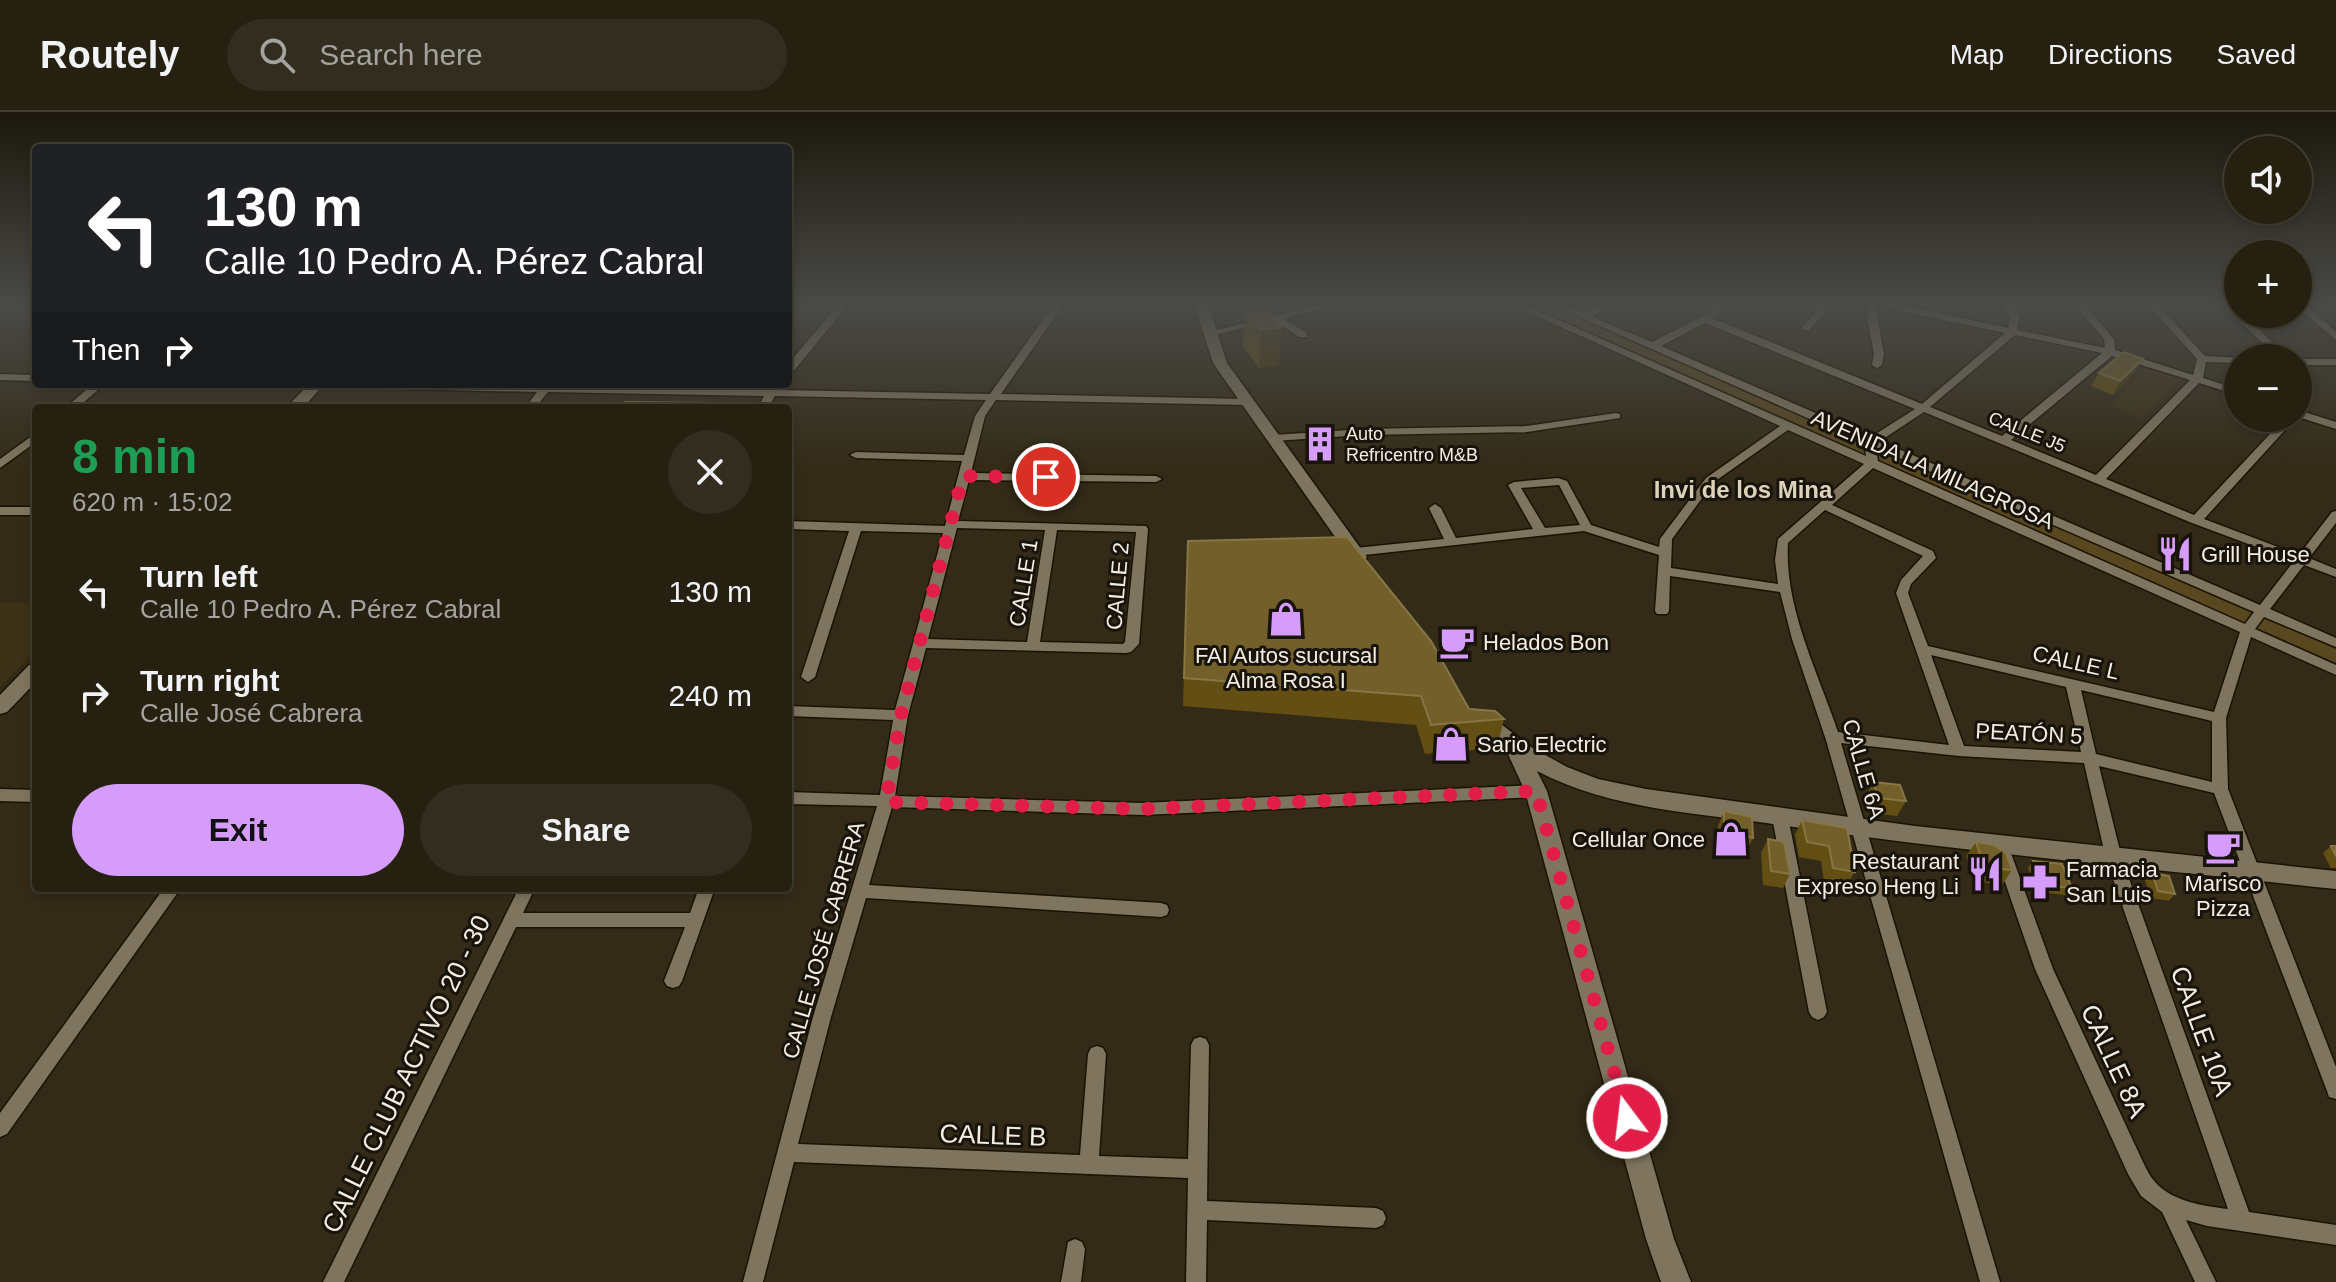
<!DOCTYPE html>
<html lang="en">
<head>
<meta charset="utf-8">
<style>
  :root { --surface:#262011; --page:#322d1f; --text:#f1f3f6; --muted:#a4a39f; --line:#423e31; --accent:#d59cfb }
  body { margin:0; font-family:Helvetica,sans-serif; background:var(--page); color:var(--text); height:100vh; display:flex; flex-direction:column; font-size:30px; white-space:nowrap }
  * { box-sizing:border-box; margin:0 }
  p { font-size:26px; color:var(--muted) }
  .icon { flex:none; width:44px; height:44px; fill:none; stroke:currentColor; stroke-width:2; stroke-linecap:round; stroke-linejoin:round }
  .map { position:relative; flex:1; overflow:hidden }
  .sheet { position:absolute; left:32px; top:292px; width:760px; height:488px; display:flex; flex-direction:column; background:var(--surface); border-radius:8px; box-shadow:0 4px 12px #0003,0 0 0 2px var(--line) }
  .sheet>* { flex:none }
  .hud { position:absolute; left:32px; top:32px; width:760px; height:244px; border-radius:8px; box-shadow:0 4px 12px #0003,0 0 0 2px var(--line); background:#202124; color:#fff; overflow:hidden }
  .fabs { position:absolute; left:2224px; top:24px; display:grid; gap:16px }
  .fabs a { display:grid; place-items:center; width:88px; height:88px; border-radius:50%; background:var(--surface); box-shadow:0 4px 12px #0003,0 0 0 2px var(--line); font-size:40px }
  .pin { position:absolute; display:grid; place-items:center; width:68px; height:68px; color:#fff; margin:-34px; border:4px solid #fff; border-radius:50%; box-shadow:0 2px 8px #0007 }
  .me { position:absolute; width:88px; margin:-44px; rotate:345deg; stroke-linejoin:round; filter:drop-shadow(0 0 6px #0008) }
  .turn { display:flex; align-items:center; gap:28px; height:168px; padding:0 40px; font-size:36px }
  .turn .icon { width:104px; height:104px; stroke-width:2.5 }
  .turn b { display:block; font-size:56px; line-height:68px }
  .then { display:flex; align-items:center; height:76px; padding:0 40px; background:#0003; gap:16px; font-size:30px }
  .round { display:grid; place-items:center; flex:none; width:84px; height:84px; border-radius:42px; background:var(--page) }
  .overview { display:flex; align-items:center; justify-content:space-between; height:136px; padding:0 40px }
  h1 { font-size:48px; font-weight:600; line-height:60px; color:#1e9e55 }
  .primary-button { display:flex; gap:16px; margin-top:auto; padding:16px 40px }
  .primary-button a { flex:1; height:92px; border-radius:48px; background:var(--accent); color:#111; font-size:32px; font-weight:600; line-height:92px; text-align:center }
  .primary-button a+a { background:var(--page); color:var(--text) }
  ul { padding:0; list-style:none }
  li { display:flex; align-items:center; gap:24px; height:104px; padding:0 40px }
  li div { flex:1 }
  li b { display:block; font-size:30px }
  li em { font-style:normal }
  header { display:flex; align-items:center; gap:48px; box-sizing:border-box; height:112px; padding:0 40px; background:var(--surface); border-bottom:2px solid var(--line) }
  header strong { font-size:38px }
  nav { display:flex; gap:44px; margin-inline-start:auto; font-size:28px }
  .search { width:560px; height:72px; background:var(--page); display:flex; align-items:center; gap:20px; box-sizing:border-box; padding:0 28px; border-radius:44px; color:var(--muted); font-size:30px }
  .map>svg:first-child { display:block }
  .built { fill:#3c3116 }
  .green { fill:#58471f }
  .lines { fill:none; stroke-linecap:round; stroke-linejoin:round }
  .street-casing { stroke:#1b1302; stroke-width:3 }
  .secondary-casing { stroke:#1b1302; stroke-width:3 }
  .street { fill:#7f755f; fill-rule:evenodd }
  .secondary { fill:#7f755f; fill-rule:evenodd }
  .wall { fill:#634e13 }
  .shaded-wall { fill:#49390c }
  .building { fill:#725f2a; stroke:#867646; stroke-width:2 }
  .route { stroke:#e11d48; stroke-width:14; stroke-dasharray:0 25.2 }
  .labels { text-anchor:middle; stroke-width:6; stroke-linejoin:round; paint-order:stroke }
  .far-street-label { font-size:18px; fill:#f3eee1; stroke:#18140b }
  .far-poi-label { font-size:18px; fill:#f3eee1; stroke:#18140b; text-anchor:start }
  .street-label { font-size:22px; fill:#f3eee1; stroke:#18140b }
  .poi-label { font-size:22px; fill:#f3eee1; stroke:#18140b; text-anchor:start }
  .neighbourhood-label { font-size:24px; font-weight:bold; fill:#ddd2ba; stroke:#18140b }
  .near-street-label { font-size:26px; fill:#f3eee1; stroke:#18140b }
</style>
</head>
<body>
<header>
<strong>Routely</strong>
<div class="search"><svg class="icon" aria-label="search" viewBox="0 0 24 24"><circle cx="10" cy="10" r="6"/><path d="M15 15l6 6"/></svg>Search here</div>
<nav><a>Map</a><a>Directions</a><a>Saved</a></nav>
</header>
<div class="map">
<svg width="2336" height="1170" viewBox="0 0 2336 1170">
  <rect width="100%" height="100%" fill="#332b17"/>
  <!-- built -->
  <path class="built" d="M2148,251L2183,265L2140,306L2111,294Z
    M0,490L36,491V538L0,575Z"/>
  <!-- green -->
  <path class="green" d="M1521,192H1546L2336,537V551Z"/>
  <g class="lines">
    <!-- street casing -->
    <g class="street-casing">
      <path id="street" d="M839,192H849L792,261L788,262V252Z
        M1054,192H1064L1001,282L1249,287L1254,290L1249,293L996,288L985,304L971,361L1156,364L1162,367L1156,370L969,368L958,409L1146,414L1148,417L1139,532L1131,540L1126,541L926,536L908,603L895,684L1142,691L1536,673L1541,675L1544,679L1541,683L1536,685L1142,703L892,695L869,773L1161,791L1167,793L1169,798L1167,803L1161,805L866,786L831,905L798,1032L1080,1043L1088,942L1091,936L1097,934L1103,936L1106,942L1099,1044L1188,1047L1191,933L1194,927L1200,925L1206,927L1209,933L1207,1089L1376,1096L1383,1099L1386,1106L1383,1113L1376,1116L1207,1108L1206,1170H1186L1188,1066L794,1050L763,1170H743L813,905L877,694L788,692V680L880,683L893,608L788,604V594L895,598L943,421L861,419L815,565L808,570L801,565L849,419L788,417V409L945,414L962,349L856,346L850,343L856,340L964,343L975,304L986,288L775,284L768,296H758L764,284L548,280L535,296H525L537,280L310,275L305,272H553L552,273L767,278L770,273L775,272L779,275L778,278L990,282ZM957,416L1045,418L1027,530L928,527ZM1057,418L1136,420L1125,530L1123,532L1040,530Z
        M1322,192H1339L1284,207L1307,221V225H1299L1274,209L1210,224L1205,221Z
        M1510,192H1523L1866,344L1864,331L1550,192H1563L1584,201L1601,192H1613L1592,205L1652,230L1702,205L1717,192H1728L1712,206L1922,292L2005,221L1882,195L1877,192H1895L2008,216L2010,204L2000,192H2010L2020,204L2017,218L2105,236L2104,227L2074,192H2084L2114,227L2115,238L2193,263L2197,247L2147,192H2157L2205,244L2242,246H2238V251L2206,250L2203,266L2238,277V283L2199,271L2106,367L2194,403L2285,306H2296L2204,407L2299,443L2332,400L2336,399V411L2309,446L2336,457V465L2304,453L2270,497L2336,526V535L2264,505L2255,517L2336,553V563L2251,525L2226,606L2228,677L2336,955V987L2329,985L2327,979L2214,681L2099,654L2122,747L2249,1100L2336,1113V1133L2207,1114L2186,1108L2216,1170H2195L2162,1100L2141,1084L2128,1062L2035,857L1996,744L1998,740L2004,738L2010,740L2012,744L2053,857L2142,1048C2146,1056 2150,1065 2156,1071C2174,1090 2204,1094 2228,1097L2106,747L2084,651L1959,644L1841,631L2000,1170H1980L1826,628L1792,527L1780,480L1670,464L1669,499L1667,502H1657L1655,499L1659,443L1584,419L1355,444L1349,440L1355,436L1444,427L1429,396L1435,392L1441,396L1456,426L1533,417L1508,373L1514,370L1558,366L1567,369L1591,413L1659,435L1660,427L1706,366L1780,314ZM1705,211L1915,297L1871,325L1661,234ZM2015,223L2102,241L2002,324L1930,295ZM2112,244L2190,268L2096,363L2011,328ZM1924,300L2192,411L2294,449L2260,493L1880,329ZM1788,318L1864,352L1778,427L1775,448L1778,472L1671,456L1672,427L1714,370ZM1876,336L2254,500L2245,512L1878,349ZM1873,356L2240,520L2214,600L1928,534L1908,481L1911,472L1936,446L1933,439L1832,393ZM1559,373L1580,413L1545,416L1521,376ZM1825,398L1923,444L1901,468L1896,481L1949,633L1838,620C1818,560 1784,495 1788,431ZM1931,543L2066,575L2081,640L1964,634ZM2081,578L2212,609V670L2096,642Z
        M1816,192H1826L1827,199L1809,218H1803V214L1817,199Z
        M1865,192H1875L1884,242L1882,253L1877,256L1872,253L1874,242Z
        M2222,192H2232L2238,197V202H2243L2289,246H2278Z
        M2298,192H2305L2336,220V228L2298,196Z
        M2298,247H2336V253H2298Z
        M0,262L36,263V269L0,268Z
        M93,272H105L77,296H65Z
        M2298,298L2336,310V317L2298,305Z
        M1616,301L1620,302V306L1527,320L1363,323L1274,329L1268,326L1274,323L1363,317L1527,314Z
        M36,321V330L0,356V347Z
        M0,395H36V403H0Z
        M0,677L36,678V690L0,689Z
        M1780,699L1785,701L1788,705L1827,900L1824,905L1818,908L1812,905L1809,900L1772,705L1775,701Z
        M164,776H181L7,1022L0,1025V1001Z
        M519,776H535L523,801H690L699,776H715L682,869L679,874L673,876L667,874L664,869L685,815H516L344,1170H323Z
        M1075,1127L1082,1130L1085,1137L1081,1170H1061L1068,1130Z"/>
    </g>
    <!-- secondary casing -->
    <g class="secondary-casing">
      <path id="secondary" d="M1194,192H1208L1227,251L1364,441L1367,445L1364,449H1352L1213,251Z
        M309,272H324L303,296H286Z
        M36,551V570L7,600L0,602V583L29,553Z
        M1481,600L1488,602L1531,635L1567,655L1598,667L1646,677L1915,714L2336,759V777C2150,757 1964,740 1780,713C1699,701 1611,698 1537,659L1547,679L1674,1127L1691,1170H1661L1646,1127L1525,679L1507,640L1471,607L1474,602Z"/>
    </g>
    <!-- street -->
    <use href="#street" class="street"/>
    <!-- secondary -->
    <use href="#secondary" class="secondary"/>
  </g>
  <!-- wall -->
  <path class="wall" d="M1245,196L1281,215L1279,253L1259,256L1243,234Z
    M2143,247L2135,260L2113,283L2091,274L2099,261Z
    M1188,429L1469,597L1504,607L1497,636L1425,642L1416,613L1183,594Z
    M1873,670L1906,689L1897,704L1871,701L1865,685Z
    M1724,699L1753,726L1746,740L1717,734L1718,714Z
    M1802,708L1855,760L1846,774L1824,770L1821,749L1799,745L1795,723Z
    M1768,727L1790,762L1783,776L1763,773L1761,741Z
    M1976,730L2012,758L2002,773L1974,769L1966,744Z
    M2331,734H2336V756H2331L2323,741Z
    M2033,749L2072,776L2066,783L2037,780L2028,756Z
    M2152,761L2175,782L2169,789L2151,786L2145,768Z"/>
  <!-- shaded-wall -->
  <path class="shaded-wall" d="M1223,192H1244V196L1223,201Z
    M1281,215L1279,253L1259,256L1261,218Z
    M2143,247L2135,260L2113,283L2120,269Z"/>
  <!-- building -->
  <path class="building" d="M1265,193L1281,215L1261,218L1245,196Z
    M2124,240L2143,247L2120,269L2099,261Z
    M625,290L721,291L719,296H621Z
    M1347,425L1431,529L1469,597L1495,599L1504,607L1431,613L1421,584L1184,566L1188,429Z
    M1873,670L1900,673L1906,689L1879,686Z
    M1724,699L1752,705L1753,726L1724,719Z
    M1802,708L1847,716L1855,760L1833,756L1829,734L1807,730Z
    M1768,727L1784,730L1790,762L1771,759Z
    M1976,730L1994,733L2006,741L2012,758L1984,755Z
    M2331,734H2336V744Z
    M2033,749L2062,752L2072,776L2043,773Z
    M2152,761L2169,764L2175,782L2158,779Z"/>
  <!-- sky -->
  <linearGradient id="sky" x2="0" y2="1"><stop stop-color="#1c180d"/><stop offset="0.54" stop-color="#4a4a47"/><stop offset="1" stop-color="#4a4a47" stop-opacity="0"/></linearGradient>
  <rect width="2336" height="356" fill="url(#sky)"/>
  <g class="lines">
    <!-- route -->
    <path class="route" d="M1046,365L963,364L901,603L886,690L1142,697L1536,679L1627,1006"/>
  </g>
  <!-- icons -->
  <defs>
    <g id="building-bare" transform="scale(2.76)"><path d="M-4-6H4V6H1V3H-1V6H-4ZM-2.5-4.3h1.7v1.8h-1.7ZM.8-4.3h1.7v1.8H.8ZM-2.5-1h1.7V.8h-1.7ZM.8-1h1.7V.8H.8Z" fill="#d59cfb" stroke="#18140b" stroke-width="2.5" paint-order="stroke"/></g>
    <g id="restaurant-bare" transform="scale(2.76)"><path d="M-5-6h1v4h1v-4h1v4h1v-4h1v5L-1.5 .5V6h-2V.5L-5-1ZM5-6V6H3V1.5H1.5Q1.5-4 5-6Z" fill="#d59cfb" stroke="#18140b" stroke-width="2.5" paint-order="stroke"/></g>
    <g id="shop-bare" transform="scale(2.76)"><path d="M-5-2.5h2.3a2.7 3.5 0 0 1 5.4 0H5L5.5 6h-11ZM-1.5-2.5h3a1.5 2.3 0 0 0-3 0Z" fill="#d59cfb" stroke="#18140b" stroke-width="2.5" paint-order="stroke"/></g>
    <g id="cafe-bare" transform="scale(2.76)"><path d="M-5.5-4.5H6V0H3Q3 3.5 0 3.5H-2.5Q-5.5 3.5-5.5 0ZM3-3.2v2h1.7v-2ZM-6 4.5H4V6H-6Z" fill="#d59cfb" stroke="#18140b" stroke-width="2.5" paint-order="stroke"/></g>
    <g id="pharmacy-bare" transform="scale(2.76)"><path d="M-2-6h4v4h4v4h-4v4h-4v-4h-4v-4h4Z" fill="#d59cfb" stroke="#18140b" stroke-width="2.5" paint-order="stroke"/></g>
  </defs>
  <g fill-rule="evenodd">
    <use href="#building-bare" x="1320" y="332"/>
    <use href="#restaurant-bare" x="2175" y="442"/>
    <use href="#shop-bare" x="1286" y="507"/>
    <use href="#cafe-bare" x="1457" y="530"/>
    <use href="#shop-bare" x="1451" y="632"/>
    <use href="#shop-bare" x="1731" y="727"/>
    <use href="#cafe-bare" x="2223" y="735"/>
    <use href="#restaurant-bare" x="1985" y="762"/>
    <use href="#pharmacy-bare" x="2040" y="770"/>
  </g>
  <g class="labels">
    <!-- far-street labels -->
    <g class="far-street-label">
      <text transform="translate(2027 320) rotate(22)" y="6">CALLE J5</text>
    </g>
    <!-- far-poi labels -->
    <g class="far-poi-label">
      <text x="1346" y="328">Auto<tspan x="1346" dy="21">Refricentro M&amp;B</tspan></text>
    </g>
    <!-- street labels -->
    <g class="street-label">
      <text transform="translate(1933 357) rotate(24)" y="8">AVENIDA LA MILAGROSA</text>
      <text transform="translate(1023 471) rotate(-81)" y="8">CALLE 1</text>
      <text transform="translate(1117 474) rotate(-85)" y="8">CALLE 2</text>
      <text transform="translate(2076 550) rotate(13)" y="8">CALLE L</text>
      <text transform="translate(2029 621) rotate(3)" y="8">PEATÓN 5</text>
      <text transform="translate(1864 657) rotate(74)" y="8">CALLE 6A</text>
      <text transform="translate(823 828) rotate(-74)" y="8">CALLE JOSÉ CABRERA</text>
    </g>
    <!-- poi labels -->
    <g class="poi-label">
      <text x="2201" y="450">Grill House</text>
      <text x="1483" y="538">Helados Bon</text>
      <text x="1286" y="551" text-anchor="middle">FAI Autos sucursal<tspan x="1286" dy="25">Alma Rosa I</tspan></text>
      <text x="1477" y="640">Sario Electric</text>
      <text x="1705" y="735" text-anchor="end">Cellular Once</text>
      <text x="1959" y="757" text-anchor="end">Restaurant<tspan x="1959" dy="25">Expreso Heng Li</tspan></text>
      <text x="2066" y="765">Farmacia<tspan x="2066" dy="25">San Luis</tspan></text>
      <text x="2223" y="779" text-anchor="middle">Marisco<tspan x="2223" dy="25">Pizza</tspan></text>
    </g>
    <!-- neighbourhood labels -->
    <g class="neighbourhood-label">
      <text x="1743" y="386">Invi de los Mina</text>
    </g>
    <!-- near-street labels -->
    <g class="near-street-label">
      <text transform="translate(2202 919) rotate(70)" y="9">CALLE 10A</text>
      <text transform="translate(2114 949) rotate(65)" y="9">CALLE 8A</text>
      <text transform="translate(406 962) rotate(-64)" y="9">CALLE CLUB ACTIVO 20 - 30</text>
      <text transform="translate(993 1023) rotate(2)" y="9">CALLE B</text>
    </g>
  </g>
</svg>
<div class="fabs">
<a><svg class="icon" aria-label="sound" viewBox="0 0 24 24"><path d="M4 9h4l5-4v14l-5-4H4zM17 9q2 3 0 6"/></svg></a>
<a>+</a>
<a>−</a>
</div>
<div class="pin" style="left:1046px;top:365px;background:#d93025"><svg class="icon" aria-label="arrive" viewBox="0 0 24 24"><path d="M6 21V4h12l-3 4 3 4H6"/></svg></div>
<svg class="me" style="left:1627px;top:1006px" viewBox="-20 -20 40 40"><circle r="17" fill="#e11d48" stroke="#fff" stroke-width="3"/><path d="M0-11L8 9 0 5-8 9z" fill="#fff"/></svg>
<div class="hud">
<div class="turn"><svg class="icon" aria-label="left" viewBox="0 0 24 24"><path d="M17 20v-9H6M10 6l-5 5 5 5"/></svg><div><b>130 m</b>Calle 10 Pedro A. Pérez Cabral</div></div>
<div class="then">Then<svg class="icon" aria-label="right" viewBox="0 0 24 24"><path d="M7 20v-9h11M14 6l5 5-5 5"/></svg></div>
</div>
<section class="sheet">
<div class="overview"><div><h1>8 min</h1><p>620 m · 15:02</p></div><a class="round"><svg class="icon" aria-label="close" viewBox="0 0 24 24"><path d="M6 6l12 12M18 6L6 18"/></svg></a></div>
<ul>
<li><svg class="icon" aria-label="left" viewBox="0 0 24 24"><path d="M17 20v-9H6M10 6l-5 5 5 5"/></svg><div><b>Turn left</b><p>Calle 10 Pedro A. Pérez Cabral</p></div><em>130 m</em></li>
<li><svg class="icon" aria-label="right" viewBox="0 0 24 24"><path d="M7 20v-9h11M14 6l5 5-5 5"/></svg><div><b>Turn right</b><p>Calle José Cabrera</p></div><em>240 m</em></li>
</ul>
<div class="primary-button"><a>Exit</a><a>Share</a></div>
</section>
</div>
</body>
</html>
